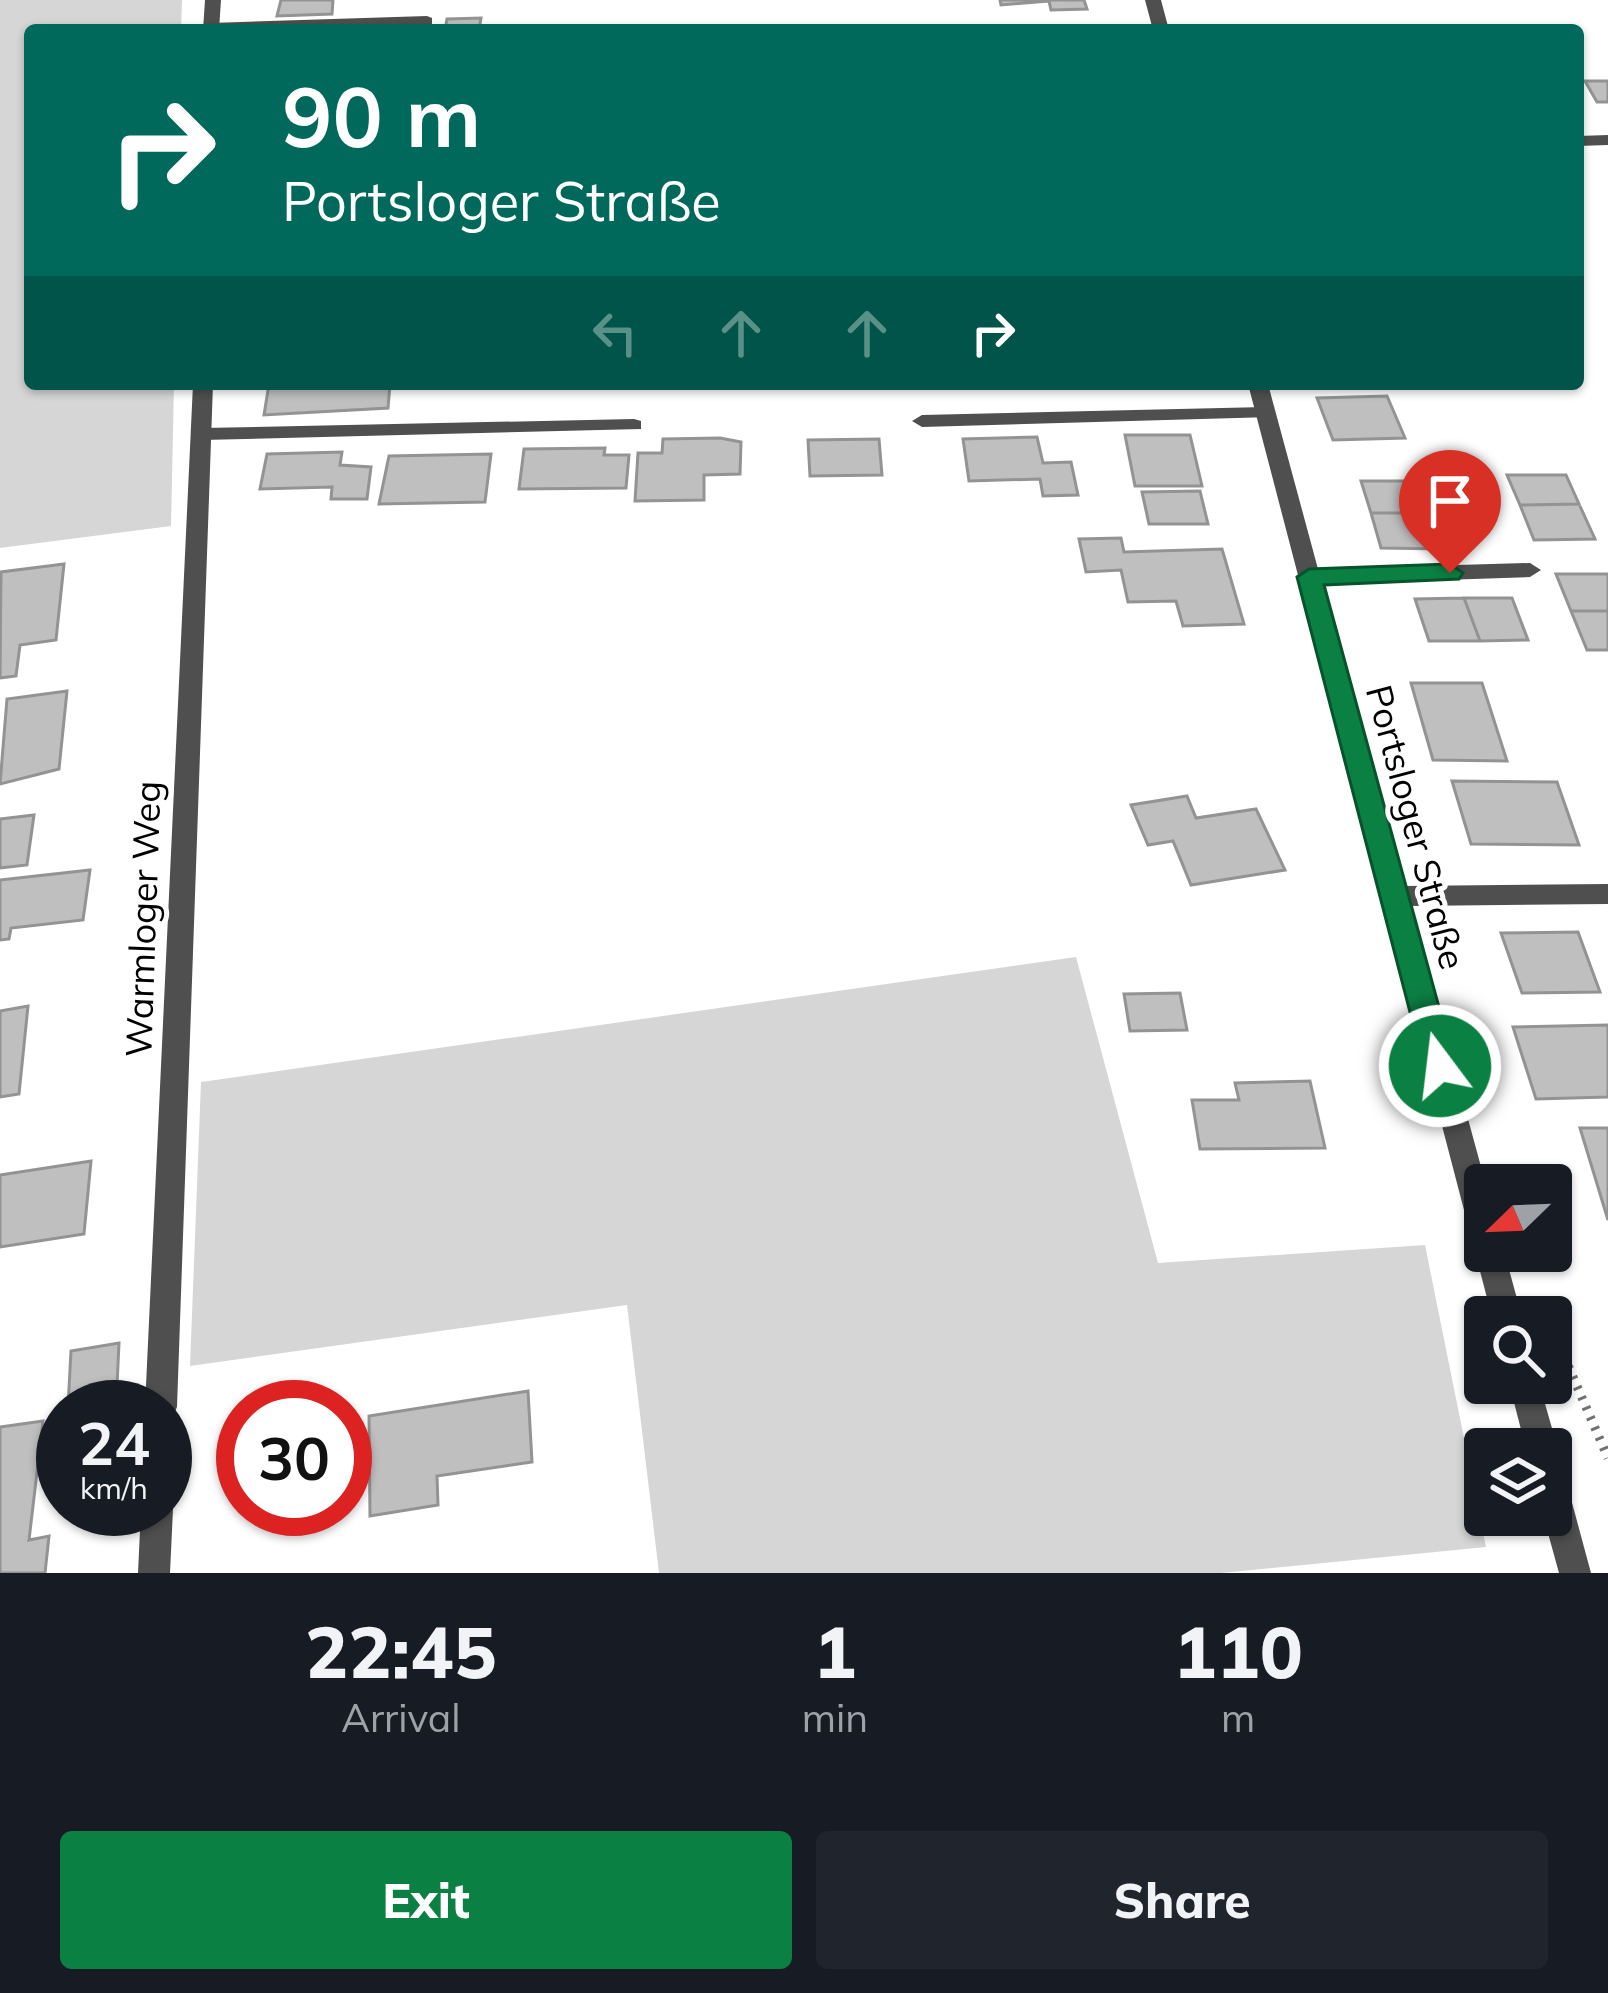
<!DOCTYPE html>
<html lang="en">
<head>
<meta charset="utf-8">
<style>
  :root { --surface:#171b24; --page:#20242c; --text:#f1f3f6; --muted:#9ea1a6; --accent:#0b8043 }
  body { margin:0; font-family:Mulish,sans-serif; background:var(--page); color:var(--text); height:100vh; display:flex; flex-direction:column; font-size:45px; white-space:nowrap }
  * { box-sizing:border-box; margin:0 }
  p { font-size:39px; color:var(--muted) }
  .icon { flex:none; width:66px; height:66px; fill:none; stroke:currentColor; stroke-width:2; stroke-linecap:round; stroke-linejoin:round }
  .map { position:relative; height:1573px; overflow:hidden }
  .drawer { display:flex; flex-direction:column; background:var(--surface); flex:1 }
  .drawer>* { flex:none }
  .top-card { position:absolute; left:24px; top:24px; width:1560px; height:366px; border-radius:12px; box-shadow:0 3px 9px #0004; background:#00695c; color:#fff; overflow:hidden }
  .needle { width:78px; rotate:247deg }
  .controls { position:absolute; left:1464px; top:1164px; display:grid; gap:24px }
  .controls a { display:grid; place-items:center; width:108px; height:108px; border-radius:12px; background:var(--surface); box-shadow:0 3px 9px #0004; font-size:60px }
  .speed { position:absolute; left:36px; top:1380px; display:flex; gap:24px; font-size:60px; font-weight:700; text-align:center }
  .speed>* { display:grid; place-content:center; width:156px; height:156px; border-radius:50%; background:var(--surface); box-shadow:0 3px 9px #0004; line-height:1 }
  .speed small { font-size:30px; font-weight:400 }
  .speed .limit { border:18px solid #d22; background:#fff; color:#111 }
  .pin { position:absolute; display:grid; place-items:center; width:102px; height:102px; color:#fff; margin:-123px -51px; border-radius:50% 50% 50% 0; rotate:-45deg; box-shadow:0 0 12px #0007 }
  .pin .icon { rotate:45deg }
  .me { position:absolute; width:132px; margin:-66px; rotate:345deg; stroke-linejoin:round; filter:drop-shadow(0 0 9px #0008) }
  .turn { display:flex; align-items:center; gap:42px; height:252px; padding:0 60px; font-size:54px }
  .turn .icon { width:156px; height:156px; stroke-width:2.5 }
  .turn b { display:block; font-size:84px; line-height:102px }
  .lanes { display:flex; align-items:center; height:114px; padding:0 60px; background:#0003; justify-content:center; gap:60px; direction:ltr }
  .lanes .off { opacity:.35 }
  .eta { display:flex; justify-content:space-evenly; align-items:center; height:204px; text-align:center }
  .eta b { font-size:72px; font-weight:800; line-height:84px }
  .cta { display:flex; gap:24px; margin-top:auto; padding:24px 60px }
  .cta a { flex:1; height:138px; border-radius:12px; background:var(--accent); color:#fff; font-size:48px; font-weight:800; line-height:138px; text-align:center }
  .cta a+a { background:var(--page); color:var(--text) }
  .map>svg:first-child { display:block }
  .green { fill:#d6d6d6 }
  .building { fill:#bfbfbf; stroke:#939393; stroke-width:3 }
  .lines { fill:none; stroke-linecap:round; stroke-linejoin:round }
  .path { stroke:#717171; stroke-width:9; stroke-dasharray:3 8; stroke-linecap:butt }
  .lane { fill:#4f4f4f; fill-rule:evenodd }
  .street { fill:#4f4f4f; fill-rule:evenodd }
  .route { fill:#0b8043; stroke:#07532c; stroke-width:3 }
  .labels { text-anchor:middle; stroke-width:10; stroke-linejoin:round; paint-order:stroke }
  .street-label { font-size:36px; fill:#000; stroke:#fff }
</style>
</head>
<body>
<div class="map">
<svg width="1608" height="1573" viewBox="0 0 1608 1573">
  <rect width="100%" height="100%" fill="#fff"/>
  <!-- green -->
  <path class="green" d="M0,0H182L181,30H30V384H174L171,526L0,548Z
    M1076,957L1158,1263L1425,1245L1486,1547L1221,1573H659L627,1305L190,1366L201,1082Z"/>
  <!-- building -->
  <path class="building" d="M281,0H333L332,14L277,16Z
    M1084,0L1087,9L1051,10L1049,1L1001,5L1000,0Z
    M481,18L479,30H445L447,19Z
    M1585,81H1608V102H1597Z
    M269,384H390L388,408L264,415Z
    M1387,396L1405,438L1333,440L1317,398Z
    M1125,435H1190L1202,486H1135Z
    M1037,437L1043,463L1071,462L1078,495L1043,496L1040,479L969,481L963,439Z
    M720,438L741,442L740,474L704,475V500L635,501L638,453H662L663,439Z
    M879,439L882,475L810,476L808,440Z
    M605,448L604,455H629L626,488L519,489L524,449Z
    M342,452L340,465L371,467L367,499H331L332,487L260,489L267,454Z
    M491,454L485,502L379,504L389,456Z
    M1507,475H1566L1579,504L1520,505Z
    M1361,481H1421L1432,513H1371Z
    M1200,491L1208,524H1149L1142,492Z
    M1579,504L1595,539L1534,540L1520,505Z
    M1371,513H1432L1443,549L1381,548Z
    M1121,538L1124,552L1222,549L1244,624L1183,626L1176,601L1128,602L1121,570L1086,572L1079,539Z
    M64,564L56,640L20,645L16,676L0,678L1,572Z
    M1556,574H1608V611H1571Z
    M1464,598L1480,641H1429L1415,599Z
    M1464,598H1512L1528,640L1480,641Z
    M1571,611H1608V650H1587Z
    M1411,683H1482L1507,761L1433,760Z
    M67,691L59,769L0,784L7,699Z
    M1452,781L1557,782L1579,845L1471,844Z
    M1187,796L1196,818L1256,809L1285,870L1191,885L1173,841L1148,845L1131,805Z
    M34,815L27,865L0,868V819Z
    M90,870L83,920L11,928L9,939L0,940V880Z
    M1578,932L1600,992L1522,993L1501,933Z
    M1180,993L1187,1030L1130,1031L1124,994Z
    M28,1006L19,1094L0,1097V1011Z
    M1608,1025V1097L1536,1099L1513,1027Z
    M1310,1081L1325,1148L1200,1149L1192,1100H1239L1235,1083Z
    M1580,1128H1608V1220Z
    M91,1161L84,1234L0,1247V1175Z
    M119,1343L116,1407H68L71,1351Z
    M528,1391L532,1462L437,1476L438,1505L370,1516L369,1416Z
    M43,1421L29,1540L49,1536L45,1573H0V1427Z"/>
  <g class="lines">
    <!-- path -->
    <path class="path" d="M1551,1326L1608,1458"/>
    <!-- lane -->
    <path class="lane" d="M427,16L432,18V24L291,30L203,28L211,23Z
      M1608,135V145L1578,146V136Z
      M1265,407L1272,409V417L922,427L912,421L922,415Z
      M634,419L641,421V429L202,440L192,434L202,428Z"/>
    <!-- street -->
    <path class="street" d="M205,0H221L219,30H203Z
      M1145,0H1161L1169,30H1153Z
      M193,384H213L177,1407L172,1418L165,1421V1407H145Z
      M1248,384H1268L1318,569L1530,563L1541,570L1530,577L1322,584L1404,886L1608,884V904L1410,906L1486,1185L1485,1251H1504L1522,1317H1492Z
      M1509,1383H1539L1558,1449L1553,1460L1551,1449H1526Z
      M1551,1468L1562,1473L1567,1484L1591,1573H1559L1543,1515H1551Z
      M165,1496L173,1509L170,1573H138L141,1509H165Z"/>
  </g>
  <!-- route -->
  <path class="route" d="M1450,564L1463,573L1459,579L1324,585L1455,1066L1440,1079L1424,1066L1297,577L1309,569Z"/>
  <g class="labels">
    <!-- street labels -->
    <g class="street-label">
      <text transform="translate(1416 827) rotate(75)" y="13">Portsloger Straße</text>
      <text transform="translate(143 919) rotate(-88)" y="13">Warmloger Weg</text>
    </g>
  </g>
</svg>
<div class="controls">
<a><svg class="needle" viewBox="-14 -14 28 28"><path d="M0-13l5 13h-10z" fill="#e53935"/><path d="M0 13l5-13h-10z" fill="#9ea1a6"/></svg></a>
<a><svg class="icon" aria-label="search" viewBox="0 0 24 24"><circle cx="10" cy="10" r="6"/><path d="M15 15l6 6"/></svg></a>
<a><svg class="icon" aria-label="layers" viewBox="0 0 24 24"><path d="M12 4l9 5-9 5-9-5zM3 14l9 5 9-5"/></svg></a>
</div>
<div class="speed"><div>24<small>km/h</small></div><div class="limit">30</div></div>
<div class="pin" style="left:1450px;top:573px;background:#d93025"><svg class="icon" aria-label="arrive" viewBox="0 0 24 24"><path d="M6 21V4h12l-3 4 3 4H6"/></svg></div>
<svg class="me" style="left:1440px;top:1066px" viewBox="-20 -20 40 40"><circle r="17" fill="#0b8043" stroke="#fff" stroke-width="3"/><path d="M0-11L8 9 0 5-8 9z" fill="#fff"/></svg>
<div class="top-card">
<div class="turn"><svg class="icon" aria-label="right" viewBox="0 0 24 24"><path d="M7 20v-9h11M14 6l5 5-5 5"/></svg><div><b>90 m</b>Portsloger Straße</div></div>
<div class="lanes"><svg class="icon off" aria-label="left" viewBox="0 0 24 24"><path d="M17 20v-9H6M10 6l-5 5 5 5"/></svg><svg class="icon off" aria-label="ahead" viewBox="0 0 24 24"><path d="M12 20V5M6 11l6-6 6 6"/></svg><svg class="icon off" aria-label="ahead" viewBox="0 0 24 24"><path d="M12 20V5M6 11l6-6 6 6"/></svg><svg class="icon" aria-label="right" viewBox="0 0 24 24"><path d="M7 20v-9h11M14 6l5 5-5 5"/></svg></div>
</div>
</div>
<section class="drawer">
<div class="eta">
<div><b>22:45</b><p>Arrival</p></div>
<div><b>1</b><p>min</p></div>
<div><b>110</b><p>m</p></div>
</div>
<div class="cta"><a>Exit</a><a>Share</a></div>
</section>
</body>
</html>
